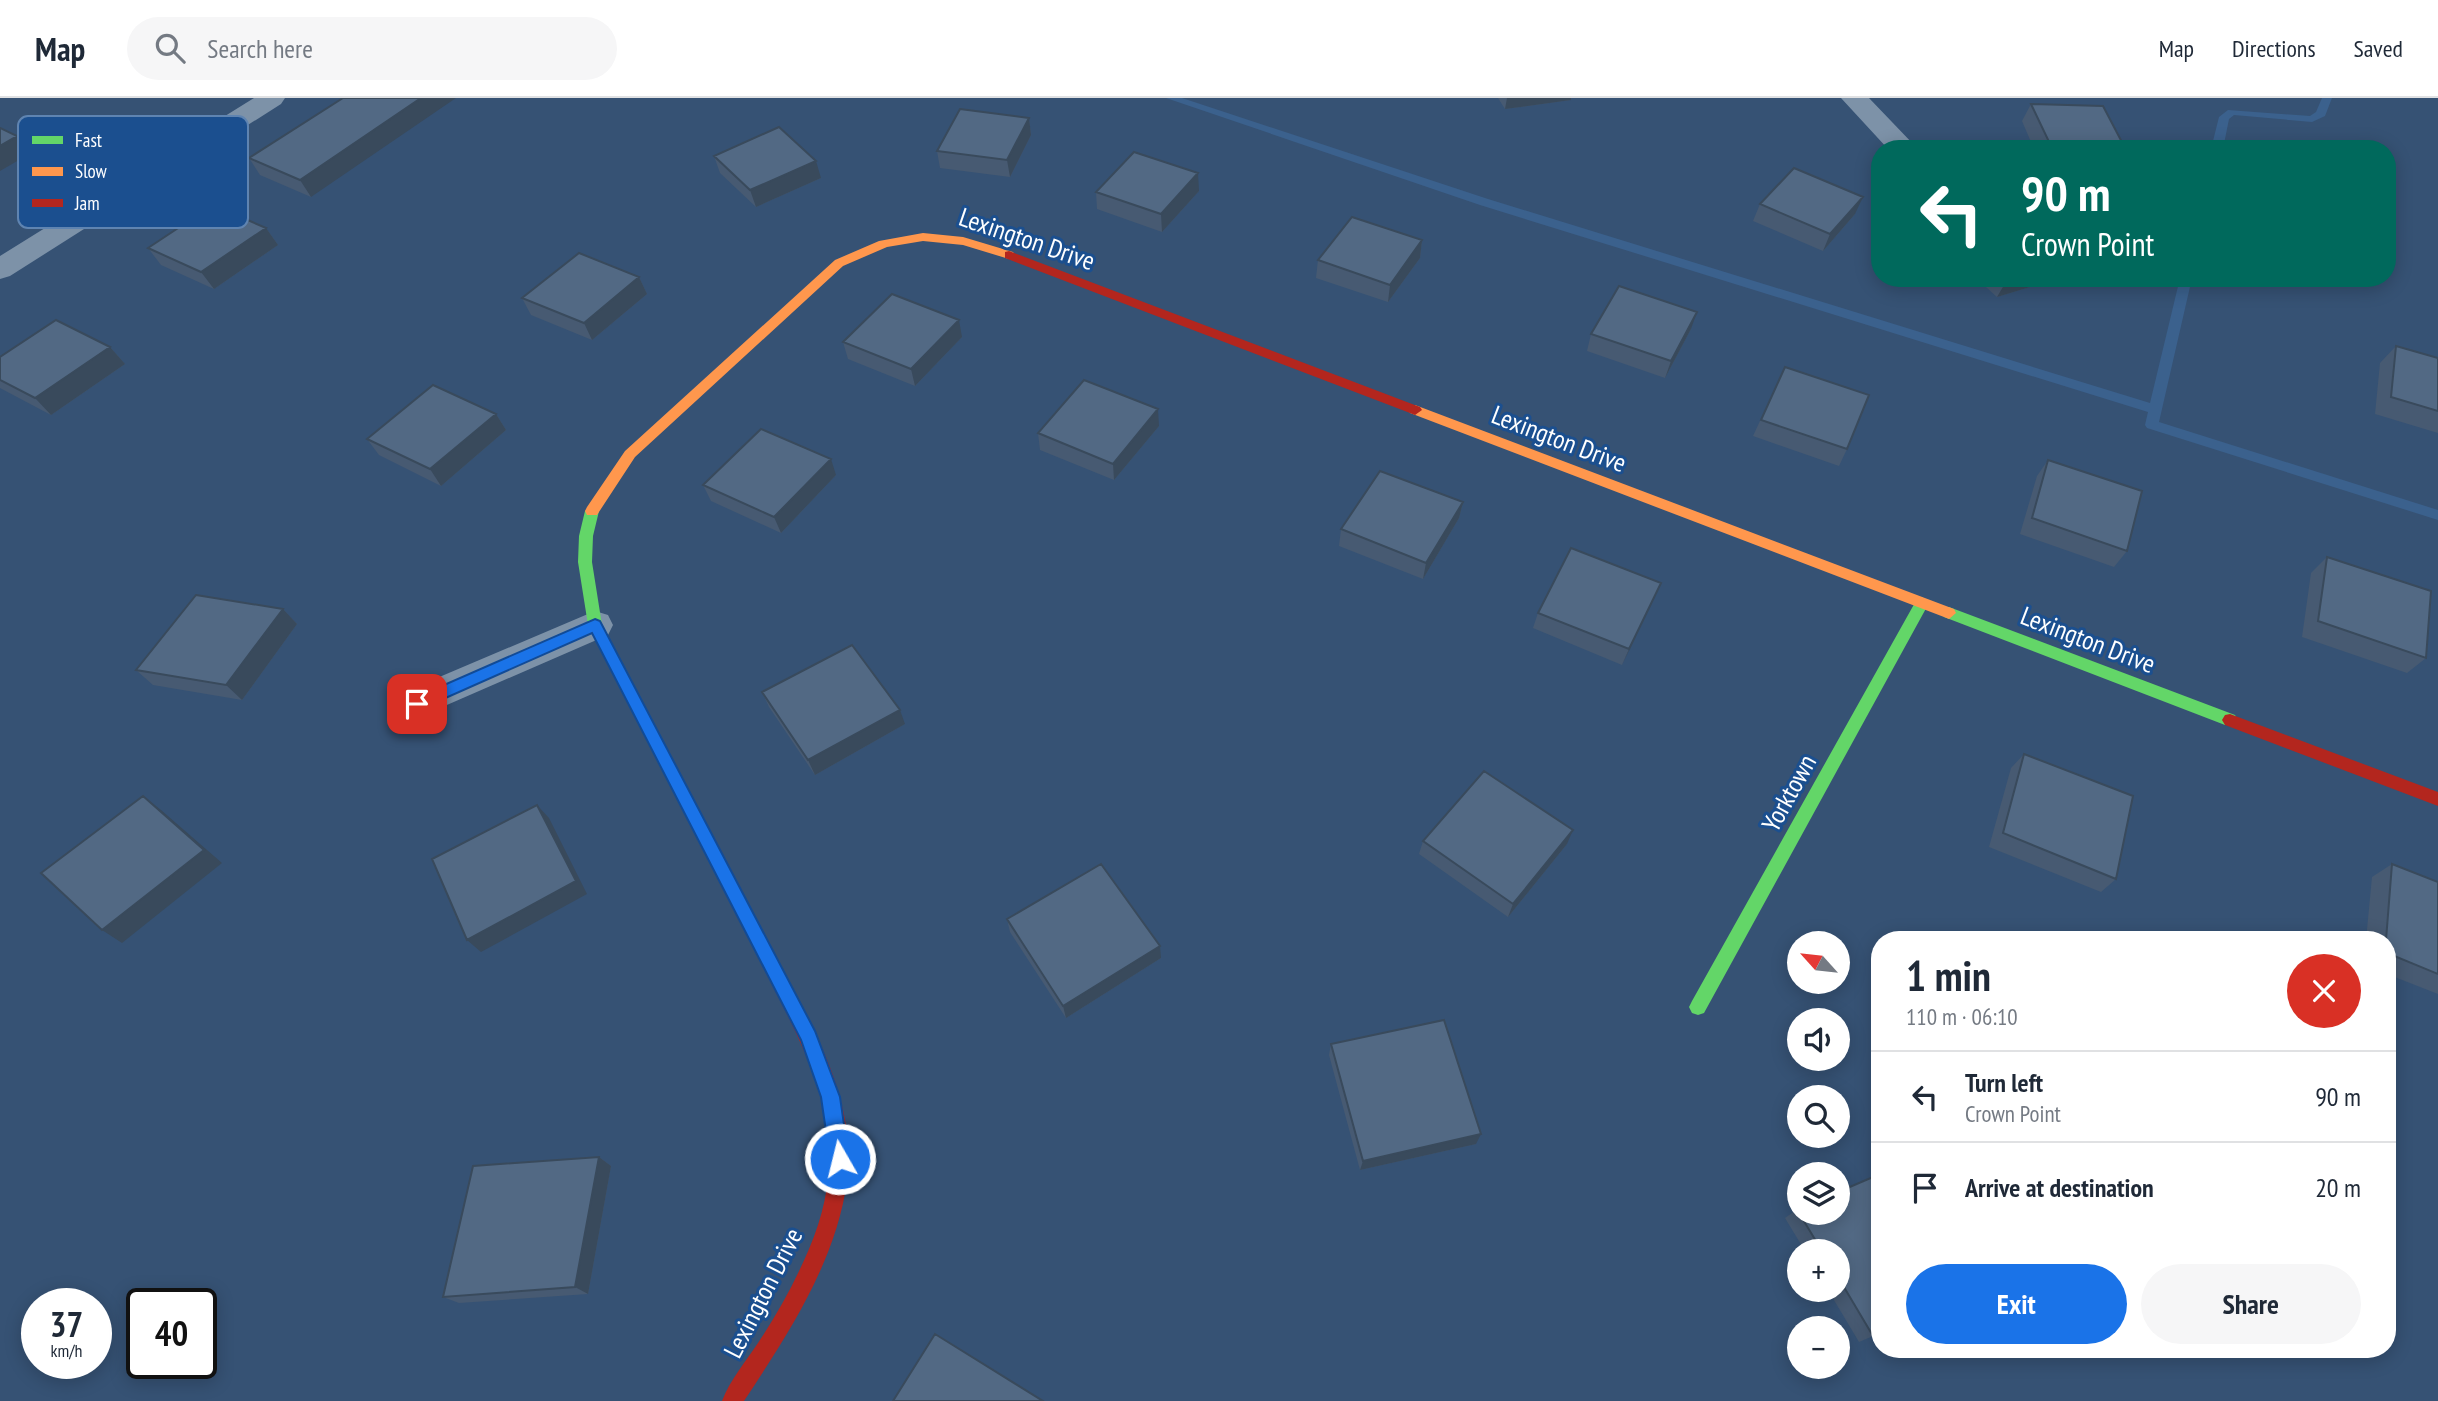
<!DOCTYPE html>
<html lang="en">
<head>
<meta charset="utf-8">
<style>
  :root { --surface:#fff; --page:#f6f6f7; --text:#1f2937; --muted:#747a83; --line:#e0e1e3; --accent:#1a73e8 }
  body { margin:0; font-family:"PT Sans Narrow",sans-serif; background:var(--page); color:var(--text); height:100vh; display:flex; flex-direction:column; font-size:26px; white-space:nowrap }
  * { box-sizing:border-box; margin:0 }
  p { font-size:23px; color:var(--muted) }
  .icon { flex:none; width:38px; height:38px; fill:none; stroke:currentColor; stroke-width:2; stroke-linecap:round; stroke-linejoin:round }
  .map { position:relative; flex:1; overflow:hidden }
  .drawer { position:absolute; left:1871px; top:833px; width:525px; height:427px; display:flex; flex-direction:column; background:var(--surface); border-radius:28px; box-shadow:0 4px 18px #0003 }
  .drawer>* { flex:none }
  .banner { position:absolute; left:1871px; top:42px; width:525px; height:147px; border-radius:28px; box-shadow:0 4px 18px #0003; background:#00695c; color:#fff; overflow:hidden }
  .needle { width:46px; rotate:297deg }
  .fabs { position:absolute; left:1787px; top:833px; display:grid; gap:14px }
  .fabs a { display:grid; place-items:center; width:63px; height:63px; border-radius:50%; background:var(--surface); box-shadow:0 4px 18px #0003; font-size:35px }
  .speed { position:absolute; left:21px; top:1190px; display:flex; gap:14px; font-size:35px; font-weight:700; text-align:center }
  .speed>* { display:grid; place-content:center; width:91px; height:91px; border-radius:50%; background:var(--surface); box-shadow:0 4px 18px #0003; line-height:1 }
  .speed small { font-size:18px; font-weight:400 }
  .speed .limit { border:4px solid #111; border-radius:10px; background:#fff; color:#111 }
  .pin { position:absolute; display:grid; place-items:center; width:60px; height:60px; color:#fff; margin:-30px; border-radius:14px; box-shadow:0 4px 10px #0006 }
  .me { position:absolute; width:77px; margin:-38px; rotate:352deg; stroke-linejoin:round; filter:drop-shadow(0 0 5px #0008) }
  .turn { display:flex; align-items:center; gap:24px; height:147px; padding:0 35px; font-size:32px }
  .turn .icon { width:91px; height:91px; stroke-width:2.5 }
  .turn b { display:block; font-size:49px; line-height:60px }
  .round { display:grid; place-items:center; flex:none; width:74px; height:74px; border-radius:37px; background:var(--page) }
  .overview { display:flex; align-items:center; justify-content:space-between; height:119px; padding:0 35px }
  h1 { font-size:42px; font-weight:700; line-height:52px }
  .primary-button { display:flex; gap:14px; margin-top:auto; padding:14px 35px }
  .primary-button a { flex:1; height:80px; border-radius:42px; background:var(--accent); color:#fff; font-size:28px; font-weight:700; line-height:80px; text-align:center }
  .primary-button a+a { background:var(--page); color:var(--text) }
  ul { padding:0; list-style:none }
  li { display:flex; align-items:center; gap:21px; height:91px; padding:0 35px; border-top:2px solid var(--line) }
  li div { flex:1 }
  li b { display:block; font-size:26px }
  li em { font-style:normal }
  header { display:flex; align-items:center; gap:42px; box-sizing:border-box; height:98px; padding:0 35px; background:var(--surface); border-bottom:2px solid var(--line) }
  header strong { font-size:33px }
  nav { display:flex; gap:38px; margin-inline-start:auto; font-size:24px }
  .search { width:490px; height:63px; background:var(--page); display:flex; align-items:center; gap:18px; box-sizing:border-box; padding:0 24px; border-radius:38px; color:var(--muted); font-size:26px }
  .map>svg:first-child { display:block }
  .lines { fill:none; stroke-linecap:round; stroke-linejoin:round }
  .stream { fill:#3b618d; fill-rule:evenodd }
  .street { fill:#7d92a8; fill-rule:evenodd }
  .fast { fill:#63d668; fill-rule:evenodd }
  .slow { fill:#ff974d; fill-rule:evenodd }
  .jam { fill:#b3261e; fill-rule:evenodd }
  .wall { fill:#475a72 }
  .shaded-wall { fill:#394a5c }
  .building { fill:#526984; stroke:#394a5c; stroke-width:2 }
  .route { fill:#1a73e8; stroke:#114b97; stroke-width:2 }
  .labels { text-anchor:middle; stroke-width:6; stroke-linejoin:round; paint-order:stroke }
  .street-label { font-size:26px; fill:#fff; stroke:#1b4f8f }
  .key { fill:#1b4f8f; stroke:#5f84b1; stroke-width:2 }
  .key-label { font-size:19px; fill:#fff }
</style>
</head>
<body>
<header>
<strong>Map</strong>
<div class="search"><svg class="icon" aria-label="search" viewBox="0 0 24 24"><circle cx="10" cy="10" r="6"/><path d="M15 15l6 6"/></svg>Search here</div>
<nav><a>Map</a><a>Directions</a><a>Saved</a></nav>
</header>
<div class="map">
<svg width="2438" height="1303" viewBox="0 0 2438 1303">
  <rect width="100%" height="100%" fill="#365274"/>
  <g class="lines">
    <!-- stream -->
    <path class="stream" d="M1166,0H1182L1488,101L2150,305L2180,180H2192L2159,324L2438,412V422L2147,330L2145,327L2148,314L1480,107Z
      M2322,0H2332L2325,18L2312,24L2234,17L2229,21L2223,51H2211L2219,19L2228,12L2310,18L2316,14Z"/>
    <!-- street -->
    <path class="street" d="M254,0H285L281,6L10,178L0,181V158Z
      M1841,0H1869L1915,48L1913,51H1888Z
      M595,513L608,517L613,527L608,537L417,620L404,616L398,605L404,594Z"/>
    <!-- fast -->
    <path class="fast" d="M592,408L599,413L593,438L592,464L602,527L717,746L715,751L709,753L703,751L588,527L578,464L579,438L585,413Z
      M1922,499L1929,505L1704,915L1698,917L1692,915L1689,909L1692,903L1917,501Z
      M1949,509L2235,617L2238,622L2235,627H2225L1944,519L1942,515Z"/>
    <!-- slow -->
    <path class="slow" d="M923,135L963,139L1013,154L1015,157L1009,161L963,147L923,143L887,149L843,168L635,359L597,417H587L585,413L587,409L625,353L835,162L879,143Z
      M1415,307L1954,511L1956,515L1949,521L1944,519L1410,315L1408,312Z"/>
    <!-- jam -->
    <path class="jam" d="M1009,153L1420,309L1422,312L1415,317L1410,315L1005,160V154Z
      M2230,616L2438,694V708L2225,627L2222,622L2225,617Z
      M709,739L715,741C737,783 759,826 781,868C816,935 857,1005 847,1083C836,1164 788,1236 744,1303H722C730,1282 746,1263 758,1245C778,1215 795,1184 809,1151C854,1046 816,972 768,879C746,835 722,791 701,746L703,741Z"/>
  </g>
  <!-- wall -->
  <path class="wall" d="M343,0L311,99L260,77L249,60Z
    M1498,0H1571V2L1505,11Z
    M2031,6L2125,50L2034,51L2022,23Z
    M1029,20L1031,37L1010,79L940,70L937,53Z
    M714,58L821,80L756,109L720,75Z
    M1199,93L1162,134L1097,111L1096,94Z
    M1760,106L1855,116L1823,153L1753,123Z
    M266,130L278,147L214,191L161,167L148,150Z
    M1422,142L1420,160L1388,204L1316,180L1318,162Z
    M639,179L647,196L592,242L531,217L522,200Z
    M1976,180H2059L1997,199Z
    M1691,231L1665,280L1587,253L1591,236Z
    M962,239L915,288L848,261L843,244Z
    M2396,248L2438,260V335L2375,316L2380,265Z
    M110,249L125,266L51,317L0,290V259Z
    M1785,269L1847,351L1839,368L1753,338Z
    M496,316L506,332L441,388L379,357L367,341Z
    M1159,328L1114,382L1040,352L1038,335Z
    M2048,362L2127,453L2114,469L2020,436L2037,378Z
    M836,377L781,435L711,403L703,387Z
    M1463,404L1459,420L1423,481L1339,448L1341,431Z
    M2327,459L2426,560L2407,575L2302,539L2311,475Z
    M1661,485L1622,567L1533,530L1538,515Z
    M283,511L297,526L242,602L153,587L136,572Z
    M762,594L905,626L815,677L769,609Z
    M2024,656L2116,781L2101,794L1989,749L2011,670Z
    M1423,743L1567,746L1508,819L1419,756Z
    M2392,766L2438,784V896L2387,876V842H2366L2372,779Z
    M1007,821L1161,860L1066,920L1010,834Z
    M1331,946L1476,1046L1360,1072L1329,957Z
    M599,1059L611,1068L588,1196L459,1205L443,1199Z
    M1880,1076V1235L1859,1244L1828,1192H1838V1153H1805L1785,1120L1799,1110V1115H1838V1094Z"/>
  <!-- shaded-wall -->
  <path class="shaded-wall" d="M421,0H456L311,99L300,82Z
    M1507,0H1571V2L1505,11Z
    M1029,20L1031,37L1010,79L1007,62Z
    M17,38L31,55L0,73V48Z
    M816,63L821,80L756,109L750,92Z
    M1198,75L1199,93L1162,134L1161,116Z
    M1863,99L1855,116L1823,153L1830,136Z
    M266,130L278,147L214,191L201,174Z
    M1422,142L1420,160L1388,204L1390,187Z
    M639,179L647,196L592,242L584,225Z
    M2012,180H2059L1997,199L2007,182Z
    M1697,214L1691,231L1665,280L1671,263Z
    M959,222L962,239L915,288L911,271Z
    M110,249L125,266L51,317L35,300Z
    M1158,311L1159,328L1114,382L1113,366Z
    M496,316L506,332L441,388L430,371Z
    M831,361L836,377L781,435L774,419Z
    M1463,404L1459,420L1423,481L1426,465Z
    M1661,485L1654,501L1622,567L1629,551Z
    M283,511L297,526L242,602L226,587Z
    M900,612L905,626L815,677L808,662Z
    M143,698L161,712L222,765L122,845L102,832Z
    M537,707L549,720L587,796L481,854L467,842Z
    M1573,732L1567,746L1508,819L1513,806Z
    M1160,848L1161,860L1066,920L1063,908Z
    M1481,1036L1476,1046L1360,1072L1363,1063Z
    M599,1059L611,1068L588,1196L575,1189Z"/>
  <!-- building -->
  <path class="building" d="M343,0H421L300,82L249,60Z
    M2031,6L2103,8L2125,50L2051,48Z
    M960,11L1029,20L1007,62L937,53Z
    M779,29L816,63L750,92L714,58Z
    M0,30L17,38L0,48Z
    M1134,54L1198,75L1161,116L1096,94Z
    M1794,70L1863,99L1830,136L1760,106Z
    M213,107L266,130L201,174L148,150Z
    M1352,119L1422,142L1390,187L1318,162Z
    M579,155L639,179L584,225L522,200Z
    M1619,188L1697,214L1671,263L1591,236Z
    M892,196L959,222L911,271L843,244Z
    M56,222L110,249L35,300L0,282V259Z
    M2396,248L2438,260V313L2391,299Z
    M1785,269L1869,297L1847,351L1761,322Z
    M1084,282L1158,311L1113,366L1038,335Z
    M433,287L496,316L430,371L367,341Z
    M761,331L831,361L774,419L703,387Z
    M2048,362L2142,393L2127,453L2032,420Z
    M1380,373L1463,404L1426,465L1341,431Z
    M1571,450L1661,485L1629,551L1538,515Z
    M2327,459L2431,493L2426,560L2318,523Z
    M196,497L283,511L226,587L136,572Z
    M852,547L900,612L808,662L762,594Z
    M2024,656L2133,698L2116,781L2003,735Z
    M1484,673L1573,732L1513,806L1423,743Z
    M143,698L204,752L102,832L41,775Z
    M537,707L576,783L467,842L432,761Z
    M1101,766L1160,848L1063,908L1007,821Z
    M2392,766L2438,784V876L2387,855L2386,842Z
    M1444,922L1481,1036L1363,1063L1331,946Z
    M599,1059L575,1189L443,1199L473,1068Z
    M1880,1076V1235L1873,1238L1838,1179V1153H1822L1799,1115H1838V1094Z
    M935,1236L1043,1303H893Z"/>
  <!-- route -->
  <path class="route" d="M595,521L600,523L815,933L840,999L849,1061L846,1068L840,1071L833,1068L830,1061L821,999L801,942L592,535L423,610H412L409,606L412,601Z"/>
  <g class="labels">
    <!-- street labels -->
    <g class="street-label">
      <text transform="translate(1027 141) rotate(19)" y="9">Lexington Drive</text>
      <text transform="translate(1559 341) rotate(21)" y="9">Lexington Drive</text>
      <text transform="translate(2088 542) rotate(21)" y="9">Lexington Drive</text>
      <text transform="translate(1789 695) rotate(-61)" y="9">Yorktown</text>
      <text transform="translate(763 1195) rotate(-63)" y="9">Lexington Drive</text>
    </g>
  </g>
  <!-- legend -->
  <rect x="18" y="18" width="230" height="112" rx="10" class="key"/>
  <rect x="32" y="38" width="31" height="8" fill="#63d668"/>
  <rect x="32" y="69" width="31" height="9" fill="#ff974d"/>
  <rect x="32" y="101" width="31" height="8" fill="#b3261e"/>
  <g class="key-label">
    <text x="75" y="49">Fast</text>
    <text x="75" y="80">Slow</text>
    <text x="75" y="112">Jam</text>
  </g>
</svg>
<div class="fabs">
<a><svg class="needle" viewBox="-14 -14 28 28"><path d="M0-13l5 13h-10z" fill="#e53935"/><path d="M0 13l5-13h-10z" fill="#747a83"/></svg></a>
<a><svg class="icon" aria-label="sound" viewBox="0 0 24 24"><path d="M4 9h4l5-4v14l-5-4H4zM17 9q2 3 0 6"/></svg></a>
<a><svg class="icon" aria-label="search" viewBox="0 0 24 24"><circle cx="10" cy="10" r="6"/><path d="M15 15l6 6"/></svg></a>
<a><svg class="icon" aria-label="layers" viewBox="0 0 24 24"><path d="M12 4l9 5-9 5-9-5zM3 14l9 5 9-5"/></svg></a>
<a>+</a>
<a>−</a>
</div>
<div class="speed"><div>37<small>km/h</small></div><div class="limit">40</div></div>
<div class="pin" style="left:417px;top:606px;background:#d93025"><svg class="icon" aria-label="arrive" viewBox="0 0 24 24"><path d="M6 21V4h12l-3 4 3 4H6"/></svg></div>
<svg class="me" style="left:840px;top:1061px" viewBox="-20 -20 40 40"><circle r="17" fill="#1a73e8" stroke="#fff" stroke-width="3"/><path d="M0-11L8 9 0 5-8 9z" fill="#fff"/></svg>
<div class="banner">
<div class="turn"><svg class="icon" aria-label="left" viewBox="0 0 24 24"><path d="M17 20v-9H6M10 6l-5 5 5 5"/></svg><div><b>90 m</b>Crown Point</div></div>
</div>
<section class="drawer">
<div class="overview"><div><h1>1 min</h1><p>110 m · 06:10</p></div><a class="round" style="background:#d93025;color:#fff"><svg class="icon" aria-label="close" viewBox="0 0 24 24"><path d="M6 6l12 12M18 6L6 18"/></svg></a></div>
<ul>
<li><svg class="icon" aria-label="left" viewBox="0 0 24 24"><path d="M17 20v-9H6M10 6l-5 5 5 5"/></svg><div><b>Turn left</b><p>Crown Point</p></div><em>90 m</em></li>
<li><svg class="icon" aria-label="arrive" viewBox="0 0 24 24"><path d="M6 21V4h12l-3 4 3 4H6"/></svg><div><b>Arrive at destination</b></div><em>20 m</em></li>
</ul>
<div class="primary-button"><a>Exit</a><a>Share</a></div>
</section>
</div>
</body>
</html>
